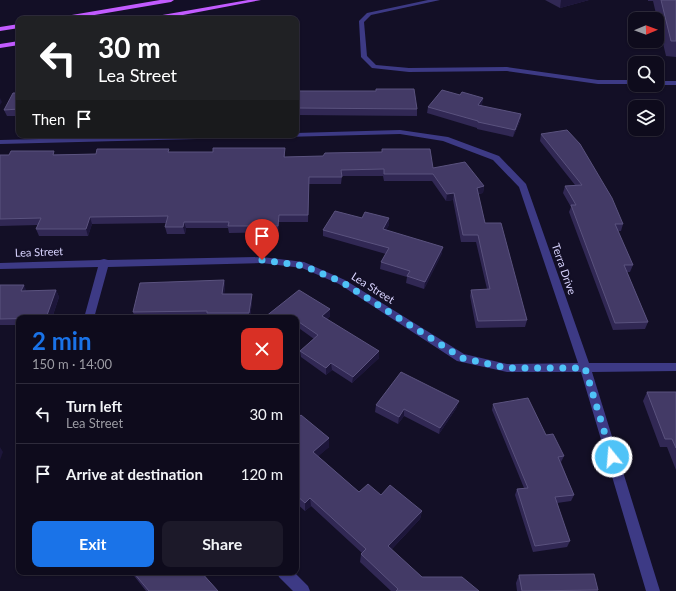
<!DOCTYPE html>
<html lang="en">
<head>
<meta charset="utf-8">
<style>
  :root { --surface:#0e0b1c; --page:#1c1929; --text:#f1f3f6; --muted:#9b9ba3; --line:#2e2b3b; --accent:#1a73e8 }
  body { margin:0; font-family:Lato,sans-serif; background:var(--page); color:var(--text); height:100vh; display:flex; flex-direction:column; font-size:15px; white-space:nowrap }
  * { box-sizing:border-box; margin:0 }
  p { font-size:13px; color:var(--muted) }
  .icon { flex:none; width:22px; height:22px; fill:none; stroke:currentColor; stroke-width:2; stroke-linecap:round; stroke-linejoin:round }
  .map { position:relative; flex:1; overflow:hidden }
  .side { position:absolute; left:16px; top:315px; width:283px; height:260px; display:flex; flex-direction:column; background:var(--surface); border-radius:8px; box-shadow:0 1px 3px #0004,0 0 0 1px var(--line) }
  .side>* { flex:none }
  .guide { position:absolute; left:16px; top:16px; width:283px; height:122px; border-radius:8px; box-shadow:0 1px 3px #0004,0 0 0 1px var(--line); background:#202124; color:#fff; overflow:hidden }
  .needle { width:26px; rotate:89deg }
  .controls { position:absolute; left:628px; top:12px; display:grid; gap:8px }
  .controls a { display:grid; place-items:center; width:36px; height:36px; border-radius:8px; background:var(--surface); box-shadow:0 1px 3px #0004,0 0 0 1px var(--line); font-size:20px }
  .pin { position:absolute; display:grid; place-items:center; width:34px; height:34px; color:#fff; margin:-41px -17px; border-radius:50% 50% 50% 0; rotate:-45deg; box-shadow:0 0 4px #0007 }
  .pin .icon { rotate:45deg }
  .me { position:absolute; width:44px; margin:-22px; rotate:343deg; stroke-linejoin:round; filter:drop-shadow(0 0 3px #0008) }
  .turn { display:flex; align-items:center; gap:14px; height:84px; padding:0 16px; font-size:18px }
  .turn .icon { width:52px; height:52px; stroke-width:2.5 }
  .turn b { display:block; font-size:28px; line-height:34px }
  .then { display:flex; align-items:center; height:38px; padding:0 16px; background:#0003; gap:8px; font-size:15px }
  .round { display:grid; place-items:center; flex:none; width:42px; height:42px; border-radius:8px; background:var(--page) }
  .head { display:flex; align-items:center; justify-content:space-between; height:68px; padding:0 16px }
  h1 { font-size:24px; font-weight:700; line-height:30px; color:var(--accent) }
  .action { display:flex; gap:8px; margin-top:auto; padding:8px 16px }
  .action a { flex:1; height:46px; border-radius:8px; background:var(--accent); color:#fff; font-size:16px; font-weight:700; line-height:46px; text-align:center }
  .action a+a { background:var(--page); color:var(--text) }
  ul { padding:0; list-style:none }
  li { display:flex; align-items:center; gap:12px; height:60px; padding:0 16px; border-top:1px solid var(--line) }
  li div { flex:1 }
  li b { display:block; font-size:15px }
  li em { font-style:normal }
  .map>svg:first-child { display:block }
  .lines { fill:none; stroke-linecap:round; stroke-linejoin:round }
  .minor { fill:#3d3a85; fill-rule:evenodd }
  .major { fill:#c25bff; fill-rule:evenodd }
  .wall { fill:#312854 }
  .shaded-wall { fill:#1d163a }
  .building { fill:#433a66; stroke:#5a527e }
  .route { stroke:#4fc3f7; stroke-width:7; stroke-dasharray:0 12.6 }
  .labels { text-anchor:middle; stroke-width:4; stroke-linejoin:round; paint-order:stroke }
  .street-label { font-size:11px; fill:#d9d4ff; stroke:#130f26 }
</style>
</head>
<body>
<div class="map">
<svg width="676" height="591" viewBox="0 0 676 591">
  <rect width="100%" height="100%" fill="#130f26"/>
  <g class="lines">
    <!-- minor -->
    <path class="minor" d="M428,0H440L371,15L364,22L367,56L376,65L409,68L507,67L598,80H635V84H598L507,71L409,72L372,68L361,57L359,21L367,13Z
      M657,81H676V85H657Z
      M400,130L448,137L499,156L526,184L589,363H676V371L592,372L660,591H646L581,372H507L457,361L339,284L302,268L262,263L108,267L94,318H84L98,267L0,269V263L100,260L104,259L108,260L262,257L304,262L345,280L464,354L507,364L578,363L519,187L493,160L443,141L400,134L0,144V140L192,135H296V133Z
      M277,572H294L308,586L310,591H293L279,577Z"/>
    <!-- major -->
    <path class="major" d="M160,0H174L171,2L71,19H57L60,17Z
      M248,0H261L162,19H148L151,17Z
      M19,24V28L0,31V27Z
      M19,41V45L0,48V44Z"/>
  </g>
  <!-- wall -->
  <path class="wall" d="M545,0H589L560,8Z
    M648,0H676V57L666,56L653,1H648Z
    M296,91H376L417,109V116L296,115Z
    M19,93V116H7L4,110Z
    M460,95L483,98L482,104L481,106L521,114L520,121L513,137L477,129V128L427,113L428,107Z
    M541,134L623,224L621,231H618L633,265L630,272H627L648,322L645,329L613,330L569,212L571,207L563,193L565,186L575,185L540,141Z
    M382,149L433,168L484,186L483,193L478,194L485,223L527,320L525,327L476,328L470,296L471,290L487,289L476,242H461L453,200L446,201L432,181H384L383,176H342L341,184H309L308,222H279L278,232L229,233L228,228H186L185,234H167L165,227L166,223L92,224L88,236H39L36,229L38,225L0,226V155L96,154L170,152L285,154V157L323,156L382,152Z
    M389,225L386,230L442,253L424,289L406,283L407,277L380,269L381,262L386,254L323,236V230Z
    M224,280L225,287L224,294H252V301L250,318H135L133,312Z
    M0,285L26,291L56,290L59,297L52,318H19V325H0Z
    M330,316L327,319L379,358L352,383L332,370L326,375L301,357L300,351L314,339L296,326V318H265V317Z
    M647,392H676V470L667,447H660L643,401Z
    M493,404L546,435L564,456L561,462L574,495L571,501L557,503L570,541L567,547L533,552L515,495L517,489L524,488L492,410Z
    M376,405L457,407L439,434L404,416L398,424L375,412Z
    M296,419L329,447L318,456L359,492L381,495L422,511L420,519L391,550L422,577L479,591H391L360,562L361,554L362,553L311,506L305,511L296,503Z
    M131,572H201L218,591H146Z
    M519,575L598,590V591H517L516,583Z"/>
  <!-- shaded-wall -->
  <path class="shaded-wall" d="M561,0H589L560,8Z
    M0,98L2,102L0,105Z
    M483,98L482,104L477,112L478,105Z
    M521,114L520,121L513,137L515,130Z
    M484,186L483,193L476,194L477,188Z
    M454,193L453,200L446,201L447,194Z
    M279,215V222L278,232V226Z
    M90,217L92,224L88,236L86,229Z
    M389,218V225L383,236V229Z
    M184,222L186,228L185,234L183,227Z
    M443,247L442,253L424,289L425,282Z
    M224,280L225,287L223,301L222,294Z
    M24,285L27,292L21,291Z
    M56,290L59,297L52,318H46Z
    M252,294V301L250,318L249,313Z
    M330,309V316L322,323V316Z
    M379,351V358L352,383L353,377Z
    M331,363L332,370L326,375V368Z
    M459,401L457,407L439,434L440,428Z
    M404,409V416L398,424L399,417Z
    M329,438V447L313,461V452Z
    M0,447L3,452L0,460Z
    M310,498L311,506L305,511V503Z
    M422,511L420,519L387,554L388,546Z"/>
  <!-- building -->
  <path class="building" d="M661,0H676V41H671Z
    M376,89H414L417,109L296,108V91H376Z
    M442,90L460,95L462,92L483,98L478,105L521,114L515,130L478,122V121L428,107Z
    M13,93H19V109L4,110Z
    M567,130L580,144L612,198L623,224H615L633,265H624L648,322L615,323L571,205H576L565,186L582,185L541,134Z
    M213,148H285L284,157L323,156L325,153L382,152V149H430L433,168L465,162L484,186L477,188L485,223H501L527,320L478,321L471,290L490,289L478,235H463L454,193L447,194L433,174H384V169L341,170L342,177H309L308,215H279L278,226H228L229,222H184L183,227H165L168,216L90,217L86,229H36L41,218L0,219V155H9L11,151H54L53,155L96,154L97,149H169L168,152H213Z
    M335,211L362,218L365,212L389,218L383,229L443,247L425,282L407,276L410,271L381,262L389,248L323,230Z
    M224,280L222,294H252L249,313H207V311L133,312L140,283Z
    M0,285H24L21,291L56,290L46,318L0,319Z
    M299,290L330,309L322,316L379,351L353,377L331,363L326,368L300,351L318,335L296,320V318H293L292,317L291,318H266L265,317Z
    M401,372L459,401L440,428L404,409L399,417L376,405Z
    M647,392H676V448L672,439H665Z
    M528,398L546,435L553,434L564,456L558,457L574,495L555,497L570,541L535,546L517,489L528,488L493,404Z
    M301,415L329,438L313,452L359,492L368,484L381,495L390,485L422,511L388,546L422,577H462L479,591H396L398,589L361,554L366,549L310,498L305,503L296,495V419Z
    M133,572H201L218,591H149Z
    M594,574L598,590L522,591L519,575Z"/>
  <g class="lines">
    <!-- route -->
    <path class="route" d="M262,260L304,266L342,282L462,358L507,368H585L612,457"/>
  </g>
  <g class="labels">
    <!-- street labels -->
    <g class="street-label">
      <text transform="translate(39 252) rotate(-2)" y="4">Lea Street</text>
      <text transform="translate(564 269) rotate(71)" y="4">Terra Drive</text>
      <text transform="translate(373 288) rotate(32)" y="4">Lea Street</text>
    </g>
  </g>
</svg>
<div class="controls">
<a><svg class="needle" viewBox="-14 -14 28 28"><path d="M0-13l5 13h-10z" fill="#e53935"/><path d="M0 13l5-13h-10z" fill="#9b9ba3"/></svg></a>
<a><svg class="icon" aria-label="search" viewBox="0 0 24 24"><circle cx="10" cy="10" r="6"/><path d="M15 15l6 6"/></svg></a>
<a><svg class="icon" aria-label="layers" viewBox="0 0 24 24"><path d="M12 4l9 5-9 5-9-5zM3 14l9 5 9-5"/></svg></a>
</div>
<div class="pin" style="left:262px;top:260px;background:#d93025"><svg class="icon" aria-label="arrive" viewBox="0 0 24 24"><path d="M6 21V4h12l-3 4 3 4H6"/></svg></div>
<svg class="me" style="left:612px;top:457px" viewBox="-20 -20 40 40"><circle r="17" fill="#4fc3f7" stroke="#fff" stroke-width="3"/><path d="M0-11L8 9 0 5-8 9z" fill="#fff"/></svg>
<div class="guide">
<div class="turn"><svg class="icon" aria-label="left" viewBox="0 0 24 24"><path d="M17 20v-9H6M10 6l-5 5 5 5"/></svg><div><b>30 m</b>Lea Street</div></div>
<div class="then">Then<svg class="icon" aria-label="arrive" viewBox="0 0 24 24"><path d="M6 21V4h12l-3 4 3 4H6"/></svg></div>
</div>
<section class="side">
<div class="head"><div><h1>2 min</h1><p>150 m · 14:00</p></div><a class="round" style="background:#d93025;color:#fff"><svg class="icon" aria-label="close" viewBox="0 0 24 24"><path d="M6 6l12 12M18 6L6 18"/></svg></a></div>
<ul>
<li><svg class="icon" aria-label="left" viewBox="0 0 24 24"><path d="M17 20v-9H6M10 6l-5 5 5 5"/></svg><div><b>Turn left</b><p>Lea Street</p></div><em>30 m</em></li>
<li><svg class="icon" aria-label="arrive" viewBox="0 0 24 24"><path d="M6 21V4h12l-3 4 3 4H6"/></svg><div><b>Arrive at destination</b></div><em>120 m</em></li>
</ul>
<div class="action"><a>Exit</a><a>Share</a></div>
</section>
</div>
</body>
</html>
